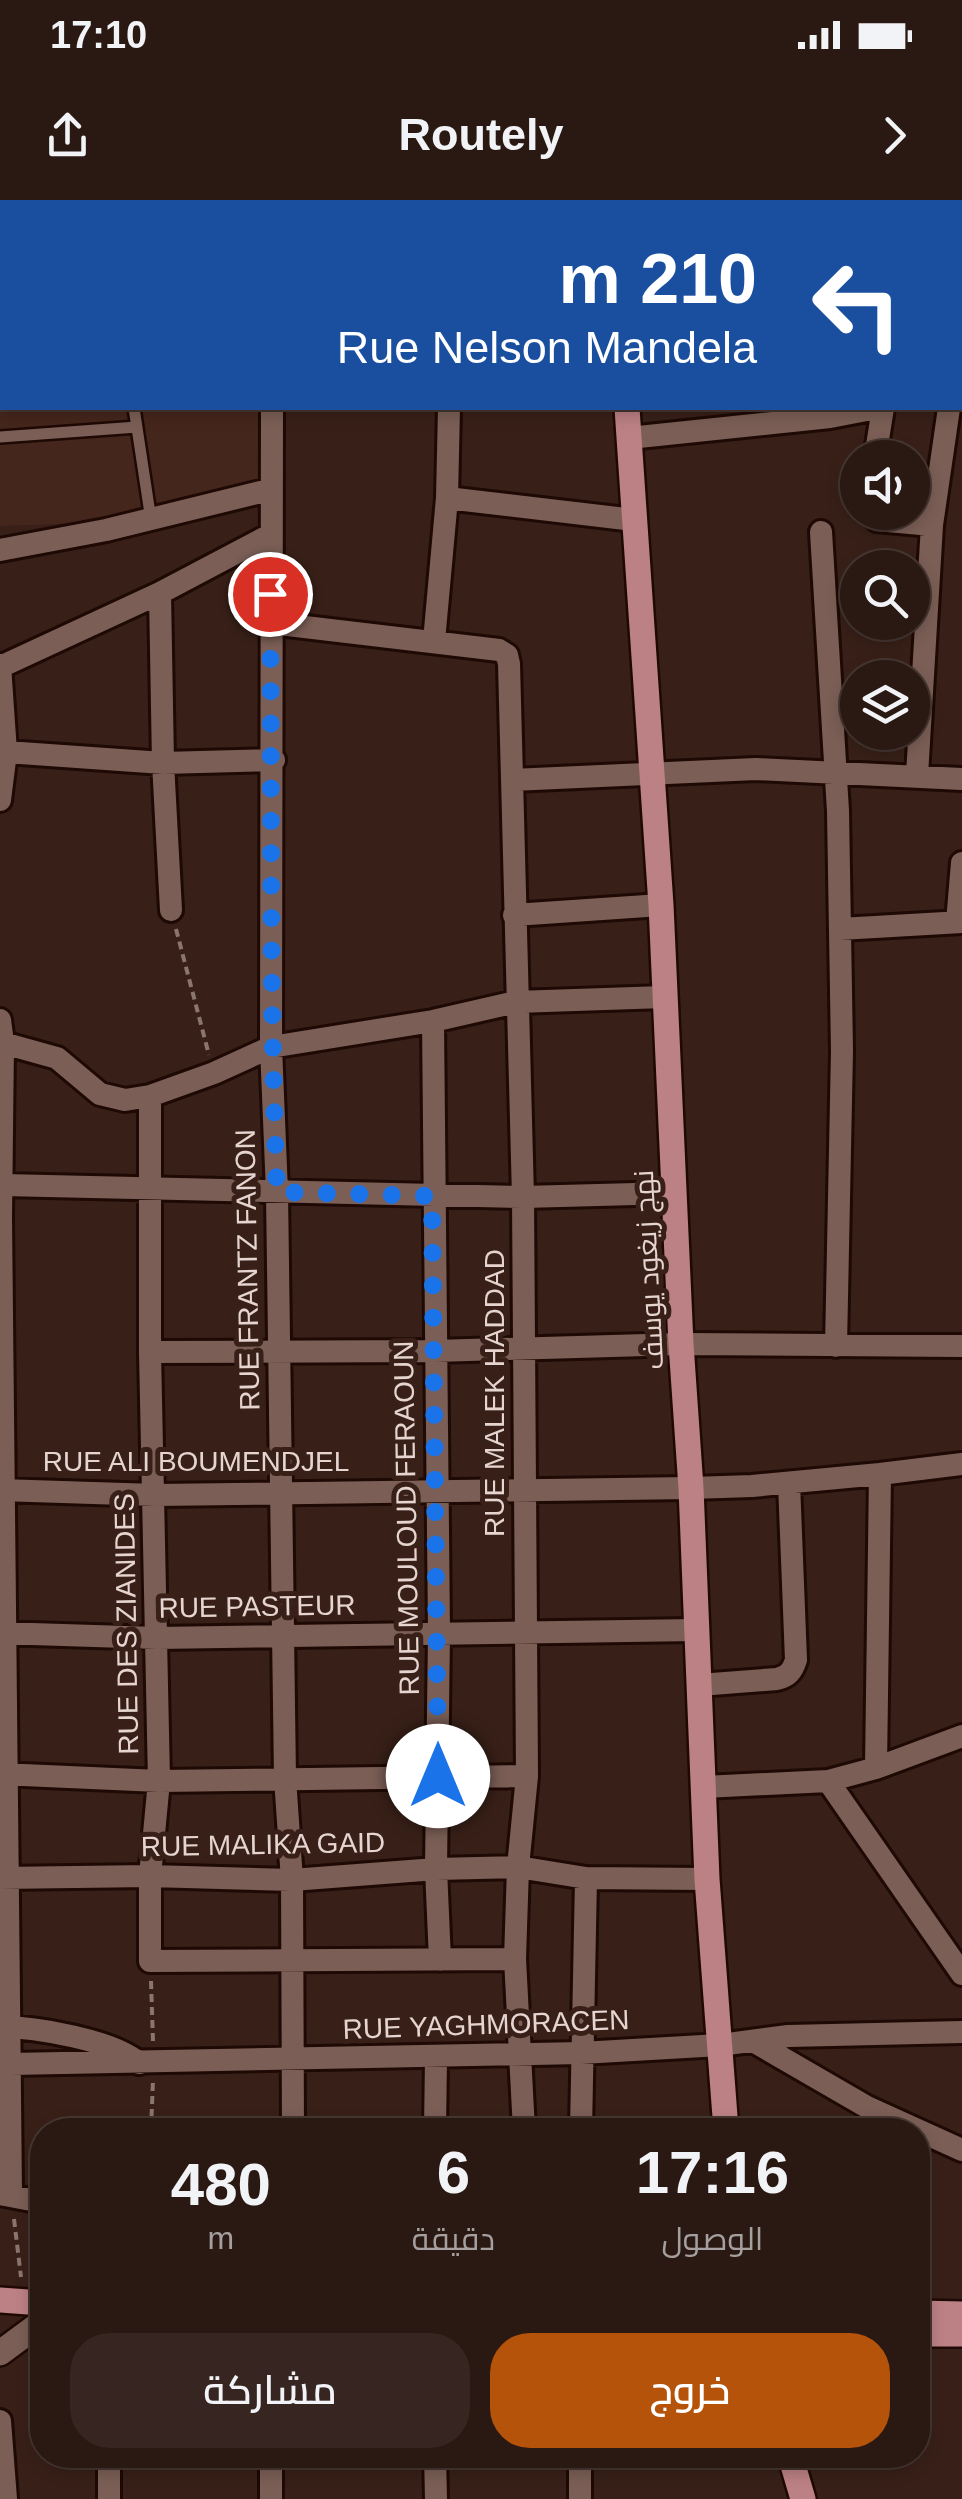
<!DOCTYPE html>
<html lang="ar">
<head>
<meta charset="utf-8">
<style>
  :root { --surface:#2a1812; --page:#362520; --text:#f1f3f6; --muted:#a5a09f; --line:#463732; --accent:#b45309 }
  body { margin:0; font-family:Helvetica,Cairo,sans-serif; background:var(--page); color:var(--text); direction:rtl; height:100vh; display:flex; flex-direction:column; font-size:38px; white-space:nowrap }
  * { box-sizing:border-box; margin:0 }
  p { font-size:32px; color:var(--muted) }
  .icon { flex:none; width:55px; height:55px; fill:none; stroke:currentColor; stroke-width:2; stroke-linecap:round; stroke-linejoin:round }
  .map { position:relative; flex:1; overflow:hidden; direction:ltr }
  .drawer { position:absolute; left:30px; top:1918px; width:900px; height:350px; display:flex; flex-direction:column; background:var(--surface); border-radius:40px; box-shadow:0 5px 15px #0003,0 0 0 2px var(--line); direction:rtl }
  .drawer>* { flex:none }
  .top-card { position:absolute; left:0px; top:0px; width:962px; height:210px; box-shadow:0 5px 15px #0003,0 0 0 2px var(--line); direction:rtl; background:#1a4fa0; color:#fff; overflow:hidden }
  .buttons { position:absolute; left:840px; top:240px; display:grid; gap:20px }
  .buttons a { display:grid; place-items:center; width:90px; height:90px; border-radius:50%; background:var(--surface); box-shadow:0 5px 15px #0003,0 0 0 2px var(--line); font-size:50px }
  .pin { position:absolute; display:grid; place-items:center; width:85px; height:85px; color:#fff; margin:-42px; border:5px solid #fff; border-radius:50%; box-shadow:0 2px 10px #0007 }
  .me { position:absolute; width:110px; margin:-55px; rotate:0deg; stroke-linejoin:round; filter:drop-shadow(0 0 8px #0008) }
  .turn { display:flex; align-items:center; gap:35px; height:210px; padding:0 40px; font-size:45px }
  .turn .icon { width:130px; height:130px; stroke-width:2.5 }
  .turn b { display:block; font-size:70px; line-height:85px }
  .eta { display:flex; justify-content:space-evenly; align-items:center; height:170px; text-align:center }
  .eta b { font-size:60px; font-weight:600; line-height:70px }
  .cta { display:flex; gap:20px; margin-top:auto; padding:20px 40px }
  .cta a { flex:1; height:115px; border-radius:40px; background:var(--accent); color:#fff; font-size:40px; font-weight:600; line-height:115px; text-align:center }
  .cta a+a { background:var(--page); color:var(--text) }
  .status { display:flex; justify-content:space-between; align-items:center; height:70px; padding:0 50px; background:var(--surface); direction:ltr }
  .status svg { height:28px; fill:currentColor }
  header { display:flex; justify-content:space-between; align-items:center; height:130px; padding:0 40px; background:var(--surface); font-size:45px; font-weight:600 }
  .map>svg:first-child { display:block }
  .built { fill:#45261c }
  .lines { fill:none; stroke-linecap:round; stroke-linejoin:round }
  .service-casing { stroke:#1e0904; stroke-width:16 }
  .minor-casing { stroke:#1e0904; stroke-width:28 }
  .secondary-casing { stroke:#1e0904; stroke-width:30 }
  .primary-casing { stroke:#1e0904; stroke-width:30 }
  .path { stroke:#8a756f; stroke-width:4; stroke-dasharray:8 5; stroke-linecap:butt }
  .service { stroke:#7b5f56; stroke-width:11 }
  .minor { stroke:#7b5f56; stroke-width:22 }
  .secondary { stroke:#7b5f56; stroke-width:25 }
  .primary { stroke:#bc8184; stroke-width:25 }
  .route { stroke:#1a73e8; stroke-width:18; stroke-dasharray:0 32.4 }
  .labels { text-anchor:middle; stroke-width:10; stroke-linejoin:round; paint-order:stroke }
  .street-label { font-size:28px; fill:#e5d4cf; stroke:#382018 }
</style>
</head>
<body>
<div class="status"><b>17:10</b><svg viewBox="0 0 49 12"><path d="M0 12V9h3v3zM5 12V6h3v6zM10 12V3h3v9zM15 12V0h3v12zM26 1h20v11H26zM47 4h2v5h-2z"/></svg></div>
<header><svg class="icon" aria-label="forward" viewBox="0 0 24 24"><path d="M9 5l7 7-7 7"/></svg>Routely<svg class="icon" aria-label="share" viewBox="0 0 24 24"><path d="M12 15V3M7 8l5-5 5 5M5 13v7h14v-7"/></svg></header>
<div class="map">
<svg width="962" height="2299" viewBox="0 0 962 2299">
  <rect width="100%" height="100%" fill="#382018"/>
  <!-- built -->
  <path class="built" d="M0,0H268L2,2V208H268V290L123,322L0,326Z"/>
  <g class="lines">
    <!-- service casing -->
    <g class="service-casing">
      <path id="service" d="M178,2L179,0
        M0,96H2
        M134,208L151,320
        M0,237L137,227"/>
    </g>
    <!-- minor casing -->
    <g class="minor-casing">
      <path id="minor" d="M447,0V2
        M811,0V2
        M892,0L893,2
        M277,2V0
        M960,191H962
        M272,208L271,847L277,992L285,1578L292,1680L293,1930
        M449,208L447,298L634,320
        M629,238L830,217L877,208
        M875,258L883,208
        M870,312L877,320L932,325
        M821,332L838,611L842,851L836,1146
        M0,350L106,330L269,290
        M160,393L163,563L171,710
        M271,423L499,450L507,455L509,464L523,997L527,1576L518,1667L515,1759L524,1930
        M434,441L447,298
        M0,465L6,552L0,600
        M0,467L160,393L270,335
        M6,552L163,563L274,560
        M917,575L932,325L949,208
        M512,580L756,569L962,579
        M514,715L661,705
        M957,722L962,663
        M840,729L962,722
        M0,820L3,843L1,1017L11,1994
        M433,821L439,1433L436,1669L440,1760
        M3,843L57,858L100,894L125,900L150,896L214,873L271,847L433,821L516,802L664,797
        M150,896V1152L159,1581L150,1676V1761L515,1759
        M3,985L523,997L673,993
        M150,1152L435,1151L681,1144L962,1146
        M880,1274L962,1264
        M0,1290L155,1295L691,1288L752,1286L880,1274L876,1568
        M0,1433L157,1438L696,1430
        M699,1485L777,1479C788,1476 792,1472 796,1460L789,1283
        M0,1574L159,1581L527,1576
        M828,1581L876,1568L962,1536
        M704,1587L828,1581L962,1774
        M0,1678L150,1676L292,1680L436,1669L518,1667L586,1678L707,1679
        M0,1827C36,1827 112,1840 139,1863
        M753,1841L867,1907L962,1950
        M11,1864L581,1853L720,1845L788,1836L962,1832
        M435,1930L436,1858
        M581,1930L586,1678
        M0,1994L42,2002
        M0,2221L6,2299
        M109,2255V2299
        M435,2255L436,2299
        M271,2299V2255
        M580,2299V2255"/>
    </g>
    <!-- secondary casing -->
    <g class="secondary-casing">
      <path id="secondary" d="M0,2153L42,2122"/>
    </g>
    <!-- primary casing -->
    <g class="primary-casing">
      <path id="primary" d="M618,0V2
        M627,208L661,705L681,1144L691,1288L707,1679L726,1930
        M0,2100L42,2103
        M918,2113L962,2114
        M918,2134H962
        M790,2255L803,2299"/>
    </g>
    <!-- path -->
    <path class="path" d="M176,729L209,855
      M151,1781L153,1841
      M151,1930L153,1880
      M14,2019L21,2077"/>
    <!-- service -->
    <use href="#service" class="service"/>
    <!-- minor -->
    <use href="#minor" class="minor"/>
    <!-- secondary -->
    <use href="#secondary" class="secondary"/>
    <!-- primary -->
    <use href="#primary" class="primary"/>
  </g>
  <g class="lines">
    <!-- route -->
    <path class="route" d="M270,394C272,593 269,793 277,992L432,996L438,1576"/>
  </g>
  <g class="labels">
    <!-- street labels -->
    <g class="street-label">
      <text transform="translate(247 1070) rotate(-91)" y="10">RUE FRANTZ FANON</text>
      <text transform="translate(648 1070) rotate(-93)" y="10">نهج زيغود يوسف</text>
      <text transform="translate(494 1193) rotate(-90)" y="10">RUE MALEK HADDAD</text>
      <text x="196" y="1271">RUE ALI BOUMENDJEL</text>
      <text transform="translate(406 1318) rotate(-91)" y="10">RUE MOULOUD FERAOUN</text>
      <text transform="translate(257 1406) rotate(-1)" y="10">RUE PASTEUR</text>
      <text transform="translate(126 1424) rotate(-91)" y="10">RUE DES ZIANIDES</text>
      <text transform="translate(263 1644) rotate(-1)" y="10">RUE MALIKA GAID</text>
      <text transform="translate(486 1824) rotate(-2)" y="10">RUE YAGHMORACEN</text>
    </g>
  </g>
</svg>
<div class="buttons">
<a><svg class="icon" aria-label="sound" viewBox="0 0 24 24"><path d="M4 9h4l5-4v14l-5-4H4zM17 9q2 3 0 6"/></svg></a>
<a><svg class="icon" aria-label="search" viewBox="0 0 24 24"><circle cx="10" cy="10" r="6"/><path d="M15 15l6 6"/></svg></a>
<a><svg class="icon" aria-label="layers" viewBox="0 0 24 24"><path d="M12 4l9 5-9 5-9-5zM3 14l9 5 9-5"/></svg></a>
</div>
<div class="pin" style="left:270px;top:394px;background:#d93025"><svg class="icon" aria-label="arrive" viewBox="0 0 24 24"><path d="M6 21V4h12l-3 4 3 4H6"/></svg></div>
<svg class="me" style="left:438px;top:1576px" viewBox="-20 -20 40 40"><circle r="19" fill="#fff"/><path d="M0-13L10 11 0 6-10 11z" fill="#1a73e8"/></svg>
<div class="top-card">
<div class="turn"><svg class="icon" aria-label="left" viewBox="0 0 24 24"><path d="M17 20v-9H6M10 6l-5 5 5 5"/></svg><div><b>210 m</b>Rue Nelson Mandela</div></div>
</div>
<section class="drawer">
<div class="eta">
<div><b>17:16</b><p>الوصول</p></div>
<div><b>6</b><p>دقيقة</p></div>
<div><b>480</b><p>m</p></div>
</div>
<div class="cta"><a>خروج</a><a>مشاركة</a></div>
</section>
</div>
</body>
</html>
